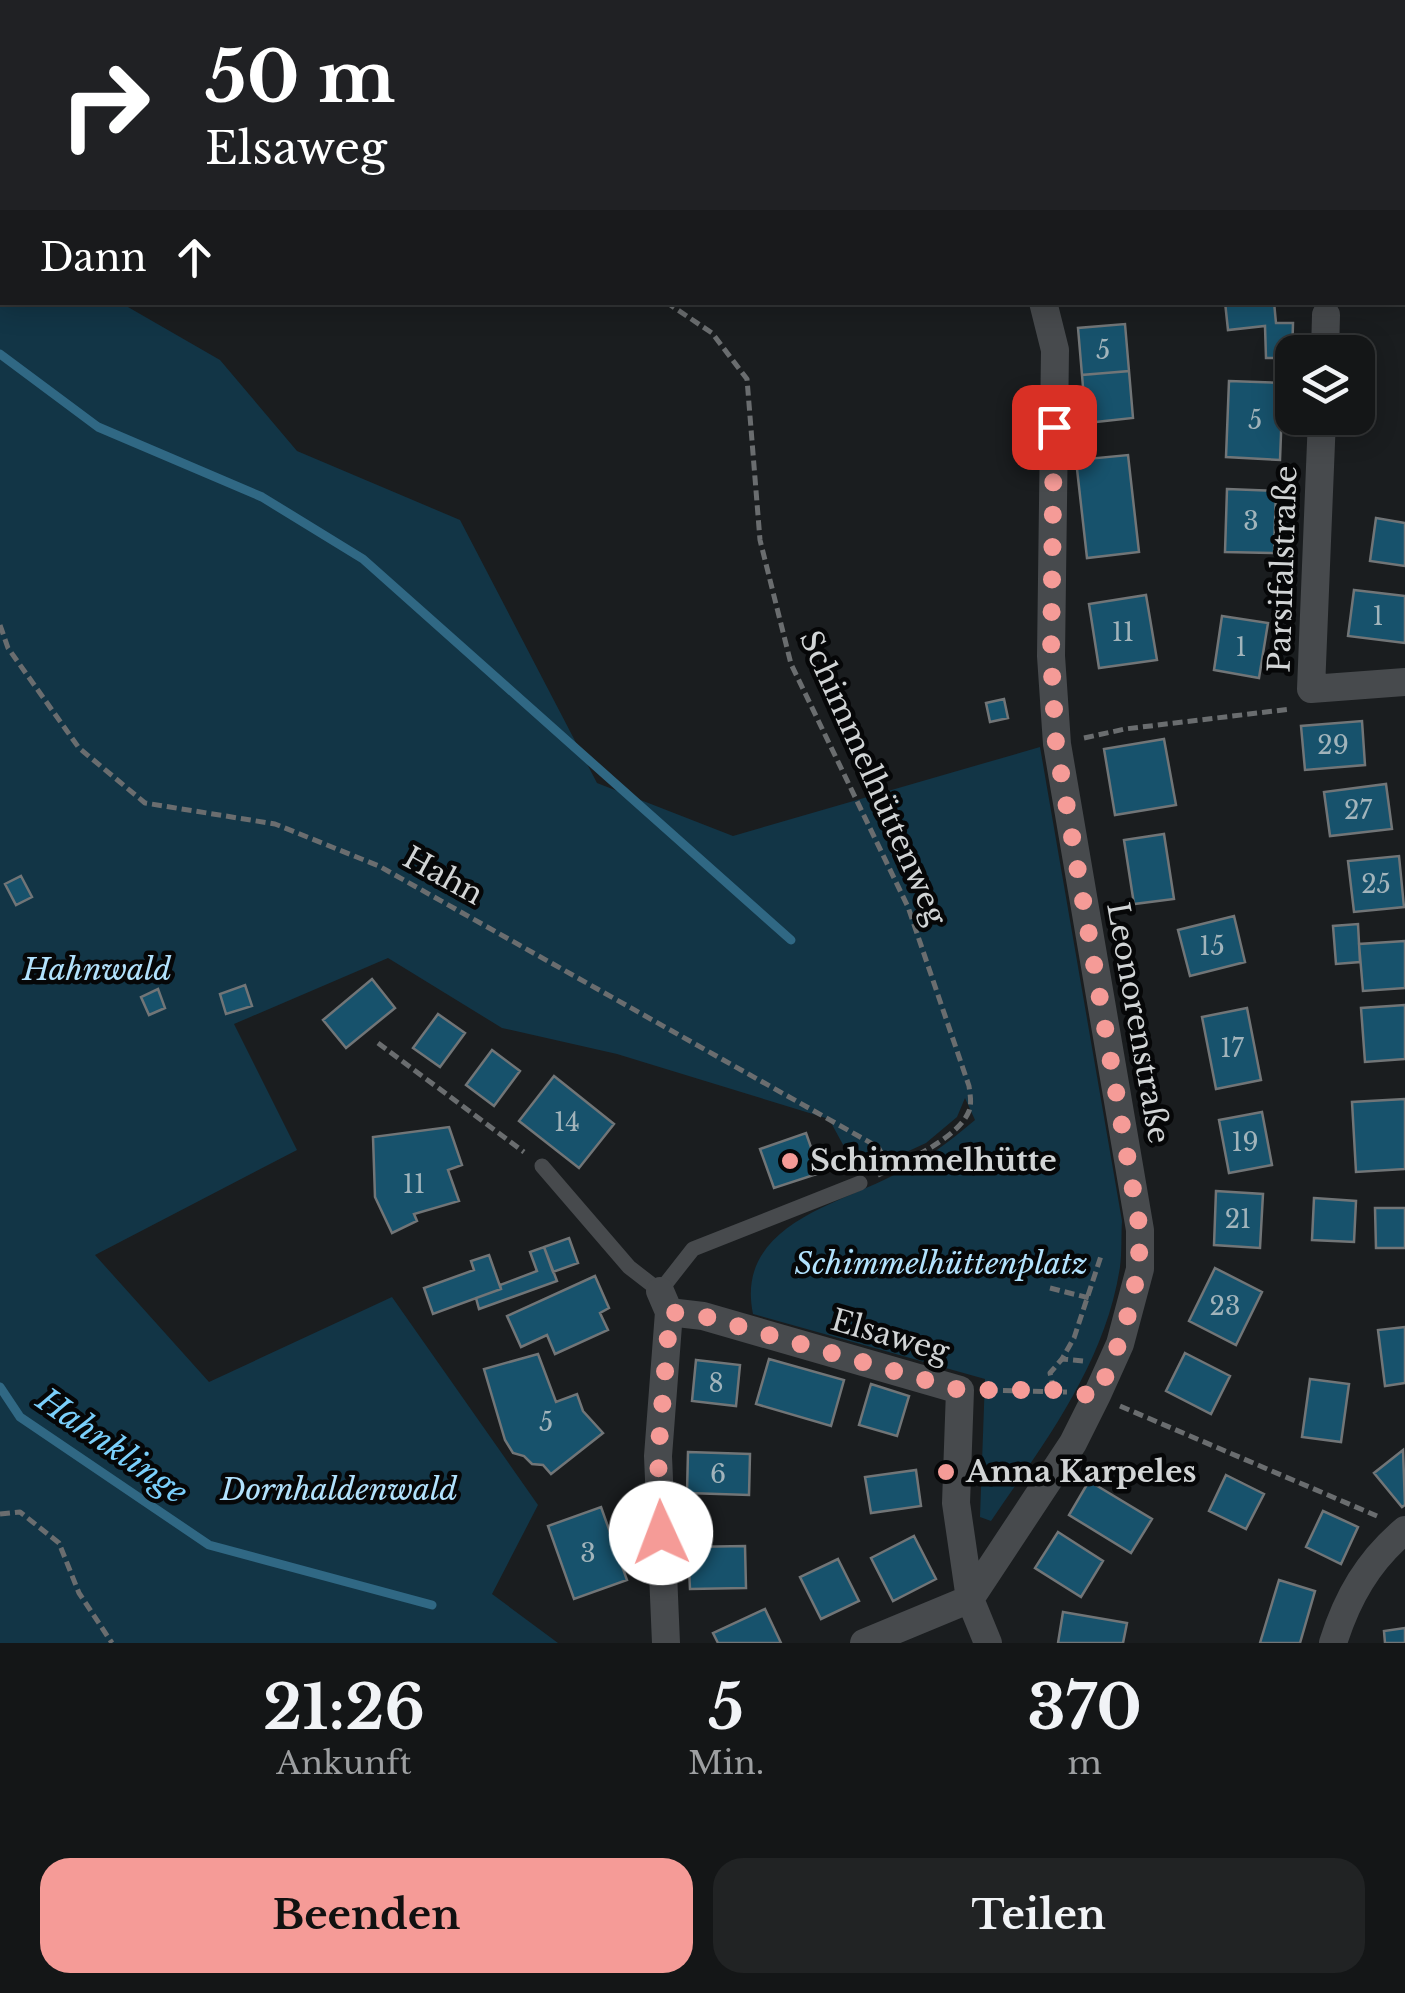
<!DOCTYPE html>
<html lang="de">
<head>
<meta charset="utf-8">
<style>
  :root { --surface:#141617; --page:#212324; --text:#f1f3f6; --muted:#9d9fa1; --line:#333536; --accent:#f59b97 }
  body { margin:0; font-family:"Libre Baskerville",serif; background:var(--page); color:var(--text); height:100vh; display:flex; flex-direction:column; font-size:38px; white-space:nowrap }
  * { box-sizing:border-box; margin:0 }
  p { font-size:32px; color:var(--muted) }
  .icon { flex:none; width:55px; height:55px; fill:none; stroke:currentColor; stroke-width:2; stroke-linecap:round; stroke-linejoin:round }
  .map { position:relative; height:1643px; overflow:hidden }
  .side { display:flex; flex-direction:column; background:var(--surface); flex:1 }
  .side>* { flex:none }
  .banner { position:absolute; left:0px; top:0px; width:1405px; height:305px; box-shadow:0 5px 25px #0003,0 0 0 2px var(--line); background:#202124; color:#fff; overflow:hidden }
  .controls { position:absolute; left:1275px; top:335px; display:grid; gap:20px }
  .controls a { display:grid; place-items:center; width:100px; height:100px; border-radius:20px; background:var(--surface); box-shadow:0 5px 25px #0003,0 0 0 2px var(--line); font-size:50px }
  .pin { position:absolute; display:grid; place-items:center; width:85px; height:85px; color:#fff; margin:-42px; border-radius:20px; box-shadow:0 5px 15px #0006 }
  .me { position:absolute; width:110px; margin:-55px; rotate:358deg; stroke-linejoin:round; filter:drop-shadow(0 0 8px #0008) }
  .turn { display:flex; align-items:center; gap:35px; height:210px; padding:0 40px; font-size:45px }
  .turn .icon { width:130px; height:130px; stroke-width:2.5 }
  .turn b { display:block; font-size:70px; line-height:85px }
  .then { display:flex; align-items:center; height:95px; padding:0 40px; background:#0003; gap:20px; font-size:38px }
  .eta { display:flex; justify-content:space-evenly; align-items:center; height:170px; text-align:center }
  .eta b { font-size:60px; font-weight:700; line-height:70px }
  .primary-button { display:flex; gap:20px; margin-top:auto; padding:20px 40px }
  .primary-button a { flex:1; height:115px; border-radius:30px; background:var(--accent); color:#111; font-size:40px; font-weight:700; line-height:115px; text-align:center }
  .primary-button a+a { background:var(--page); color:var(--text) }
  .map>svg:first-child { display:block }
  .green { fill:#123546 }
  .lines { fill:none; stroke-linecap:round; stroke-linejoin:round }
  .stream { stroke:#306884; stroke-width:9 }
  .building { fill:#17526c; stroke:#717577; stroke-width:2.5 }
  .path { stroke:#6a6d6f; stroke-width:5; stroke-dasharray:10 5; stroke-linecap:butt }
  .service { stroke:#474a4d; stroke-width:15 }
  .minor { stroke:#474a4d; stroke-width:28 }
  .route { stroke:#f59b97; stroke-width:18; stroke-dasharray:0 32.4 }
  .poi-dot { fill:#f59b97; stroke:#060708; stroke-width:4 }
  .labels { text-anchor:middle; stroke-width:9; stroke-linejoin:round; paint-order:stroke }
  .number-label { font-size:25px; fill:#a2b4bb }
  .street-label { font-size:30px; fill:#d1d4d5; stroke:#060708 }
  .park-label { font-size:30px; font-style:italic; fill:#b2e2fd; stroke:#060708 }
  .poi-label { font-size:30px; font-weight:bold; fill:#d1d4d5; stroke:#060708; text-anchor:start }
  .water-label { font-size:32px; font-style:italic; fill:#7acffb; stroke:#060708 }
</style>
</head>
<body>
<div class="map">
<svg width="1405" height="1643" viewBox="0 0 1405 1643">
  <rect width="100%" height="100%" fill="#1a1d1f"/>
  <!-- green -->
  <path class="green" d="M0,0H128L2,2V302L121,303L220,360L297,451L460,520L597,783L733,836L1040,747L1122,1221C1121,1236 1122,1253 1120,1267C1105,1364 1045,1442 991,1521L980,1517L985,1379L753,1314C735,1227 833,1206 892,1176C924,1161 949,1142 975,1120L965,1098L957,1117L926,1143L859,1174L829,1119L617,1054L502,1028L388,958L234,1024L297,1150L95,1255L209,1382L392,1297L538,1505L492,1594L558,1643H0Z"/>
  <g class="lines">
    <!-- stream -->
    <path class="stream" d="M0,354L98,427L262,497L363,559L791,940
      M0,1387L20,1417L209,1545L432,1605"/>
  </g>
  <!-- building -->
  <path class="building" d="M1225,302H1274L1276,323H1293L1292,358H1266L1265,326L1228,330Z
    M1125,324L1129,371L1082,375L1078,328Z
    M1129,371L1133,418L1086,423L1082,375Z
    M1229,381L1283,383L1280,460L1226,457Z
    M1128,455L1139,552L1087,558L1076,460Z
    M1227,489L1276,491L1274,553L1225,552Z
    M1376,518L1405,523V566L1370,561Z
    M1354,590L1405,596V643L1348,636Z
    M1146,595L1157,660L1099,668L1089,604Z
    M1222,616L1268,623L1259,678L1214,670Z
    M1004,699L1008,718L990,722L986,703Z
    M1362,721L1365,765L1305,770L1301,726Z
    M1164,739L1176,805L1115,815L1104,749Z
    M1386,784L1392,829L1330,836L1324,792Z
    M1164,834L1174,899L1134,904L1124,840Z
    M1399,856L1404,907L1354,912L1348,861Z
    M21,876L32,897L16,905L5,884Z
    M1234,916L1245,962L1190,976L1178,930Z
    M1358,924L1360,962L1336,964L1333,926Z
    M1405,941V988L1363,991L1359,944Z
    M372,979L395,1008L346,1048L323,1020Z
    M245,985L252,1006L226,1014L220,994Z
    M158,989L165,1008L149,1015L141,997Z
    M1405,1005V1059L1365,1062L1361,1008Z
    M1247,1008L1261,1080L1216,1089L1202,1017Z
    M438,1014L465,1033L440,1067L413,1048Z
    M492,1050L520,1071L494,1106L466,1085Z
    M554,1076L614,1124L579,1168L519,1121Z
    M1405,1099V1169L1356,1172L1352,1102Z
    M1262,1112L1272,1165L1229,1173L1219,1120Z
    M449,1127L462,1165L448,1170L459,1201L414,1214L417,1221L392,1233L375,1197L373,1137Z
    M806,1133L820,1173L774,1188L760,1149Z
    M1216,1191L1263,1194L1260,1248L1214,1245Z
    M1314,1198L1356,1201L1354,1242L1312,1240Z
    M1375,1208H1405V1248H1376Z
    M569,1238L578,1263L553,1272L544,1247Z
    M544,1247L557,1281L479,1309L476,1298L501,1289L500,1285L537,1271L530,1252Z
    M489,1255L501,1289L433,1314L424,1288L474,1270L471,1261Z
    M1215,1268L1262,1292L1236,1345L1189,1321Z
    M595,1276L609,1308L600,1313L608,1330L555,1354L547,1335L521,1347L507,1316Z
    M1405,1327V1383L1385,1386L1378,1330Z
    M1185,1353L1230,1376L1211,1414L1166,1391Z
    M538,1354L556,1402L577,1394L583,1411L603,1433L551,1474L543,1465L532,1464L524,1456L513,1453L505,1440L484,1369Z
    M769,1359L844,1380L831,1426L756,1404Z
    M696,1360L740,1365L736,1406L692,1401Z
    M1310,1379L1349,1384L1341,1442L1302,1437Z
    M871,1384L909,1396L897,1436L859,1425Z
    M1403,1450L1405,1505L1402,1507L1374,1473Z
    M688,1452L750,1454L749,1495L687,1493Z
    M916,1470L921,1506L871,1513L865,1477Z
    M1226,1475L1264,1494L1246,1529L1209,1511Z
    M1089,1481L1152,1519L1131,1553L1069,1515Z
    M601,1507L627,1580L574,1599L548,1526Z
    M1323,1511L1358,1527L1341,1564L1306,1547Z
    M1058,1532L1103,1561L1081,1597L1035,1568Z
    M914,1536L936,1579L893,1601L871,1558Z
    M745,1546L746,1588L690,1589L688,1547Z
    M838,1559L859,1601L821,1619L800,1577Z
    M1279,1580L1315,1591L1300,1643H1260Z
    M765,1609L781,1643H718L713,1633Z
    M1063,1612L1127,1623L1123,1643H1058Z
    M1405,1628V1643H1385L1384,1631Z"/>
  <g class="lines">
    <!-- path -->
    <path class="path" d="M318,0L320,2
      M666,302L712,333L747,379L760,540L791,664L908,907L969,1086C970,1094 972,1103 969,1111C958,1139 902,1163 876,1176
      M0,625L8,648L79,748L145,803L275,824L379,866L878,1147L890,1169
      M1084,738L1125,729L1291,709
      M378,1043L524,1152
      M1050,1288L1089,1298
      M1083,1361L1062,1359L1074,1338L1102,1253
      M988,1390L1067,1392
      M1054,1390L1050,1373L1062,1359
      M1120,1406L1377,1516
      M0,1514L20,1512L59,1543L79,1593L112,1643"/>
    <!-- service -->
    <path class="service" d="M542,1166L629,1267L660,1291L693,1249L860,1183"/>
    <!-- minor -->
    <path class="minor" d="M775,0L776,2
      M1402,14L1405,17
      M1325,352L1326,315
      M1322,418L1311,689L1405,682
      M660,1291L669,1312L658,1456L666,1643
      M669,1312L703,1316L960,1390L956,1503L970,1599L988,1643
      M864,1643L970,1599L1073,1443L1097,1395L1120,1344L1140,1269V1230L1057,744L1051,656L1055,350L1043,302
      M1333,1643C1347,1598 1368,1561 1405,1530"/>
  </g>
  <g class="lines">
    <!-- route -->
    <path class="route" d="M661,1533L658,1456L670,1312L703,1316L960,1390H1054L1097,1396C1122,1340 1140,1291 1140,1230L1056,744L1051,656L1054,427"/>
  </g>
  <!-- markers -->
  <g class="poi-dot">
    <circle cx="790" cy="1161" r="10"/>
    <circle cx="946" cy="1472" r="10"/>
  </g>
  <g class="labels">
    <!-- number labels -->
    <g class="number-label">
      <text x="1103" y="359">5</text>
      <text x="1255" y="429">5</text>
      <text x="1251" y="530">3</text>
      <text x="1378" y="625">1</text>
      <text x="1123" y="641">11</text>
      <text x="1241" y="656">1</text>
      <text x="1333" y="754">29</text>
      <text x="1358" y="819">27</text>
      <text x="1376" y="893">25</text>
      <text x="1212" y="955">15</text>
      <text x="1232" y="1057">17</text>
      <text x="567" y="1131">14</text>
      <text x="1245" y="1151">19</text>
      <text x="414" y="1193">11</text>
      <text x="1238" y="1228">21</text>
      <text x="1225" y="1315">23</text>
      <text x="716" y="1392">8</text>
      <text x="546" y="1431">5</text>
      <text x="718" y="1483">6</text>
      <text x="588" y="1562">3</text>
    </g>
    <!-- street labels -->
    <g class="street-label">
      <text transform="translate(1283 569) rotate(-88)" y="10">Parsifalstraße</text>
      <text transform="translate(873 778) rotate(66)" y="10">Schimmelhüttenweg</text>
      <text transform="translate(443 876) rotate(29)" y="10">Hahn</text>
      <text transform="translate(1138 1023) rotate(80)" y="10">Leonorenstraße</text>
      <text transform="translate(890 1336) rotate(16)" y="10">Elsaweg</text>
    </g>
    <!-- park labels -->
    <g class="park-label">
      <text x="97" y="980">Hahnwald</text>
      <text x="941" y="1274">Schimmelhüttenplatz</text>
      <text x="339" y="1500">Dornhaldenwald</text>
    </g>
    <!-- poi labels -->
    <g class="poi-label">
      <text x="810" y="1171">Schimmelhütte</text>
      <text x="966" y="1482">Anna Karpeles</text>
    </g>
    <!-- water labels -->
    <g class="water-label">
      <text transform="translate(112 1446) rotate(35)" y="11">Hahnklinge</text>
    </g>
  </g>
</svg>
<div class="controls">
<a><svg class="icon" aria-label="layers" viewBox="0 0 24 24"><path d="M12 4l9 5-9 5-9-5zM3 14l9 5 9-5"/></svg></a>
</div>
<div class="pin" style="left:1054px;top:427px;background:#d93025"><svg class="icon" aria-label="arrive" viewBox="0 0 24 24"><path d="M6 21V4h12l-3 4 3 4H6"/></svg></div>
<svg class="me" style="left:661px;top:1533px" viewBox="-20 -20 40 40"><circle r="19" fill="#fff"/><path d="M0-13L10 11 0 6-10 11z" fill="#f59b97"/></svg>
<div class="banner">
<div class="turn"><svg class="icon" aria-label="right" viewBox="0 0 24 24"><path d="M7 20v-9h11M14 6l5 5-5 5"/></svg><div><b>50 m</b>Elsaweg</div></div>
<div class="then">Dann<svg class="icon" aria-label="ahead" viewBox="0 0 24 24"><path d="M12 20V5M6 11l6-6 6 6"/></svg></div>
</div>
</div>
<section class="side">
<div class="eta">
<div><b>21:26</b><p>Ankunft</p></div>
<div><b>5</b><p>Min.</p></div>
<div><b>370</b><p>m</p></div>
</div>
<div class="primary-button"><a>Beenden</a><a>Teilen</a></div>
</section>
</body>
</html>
